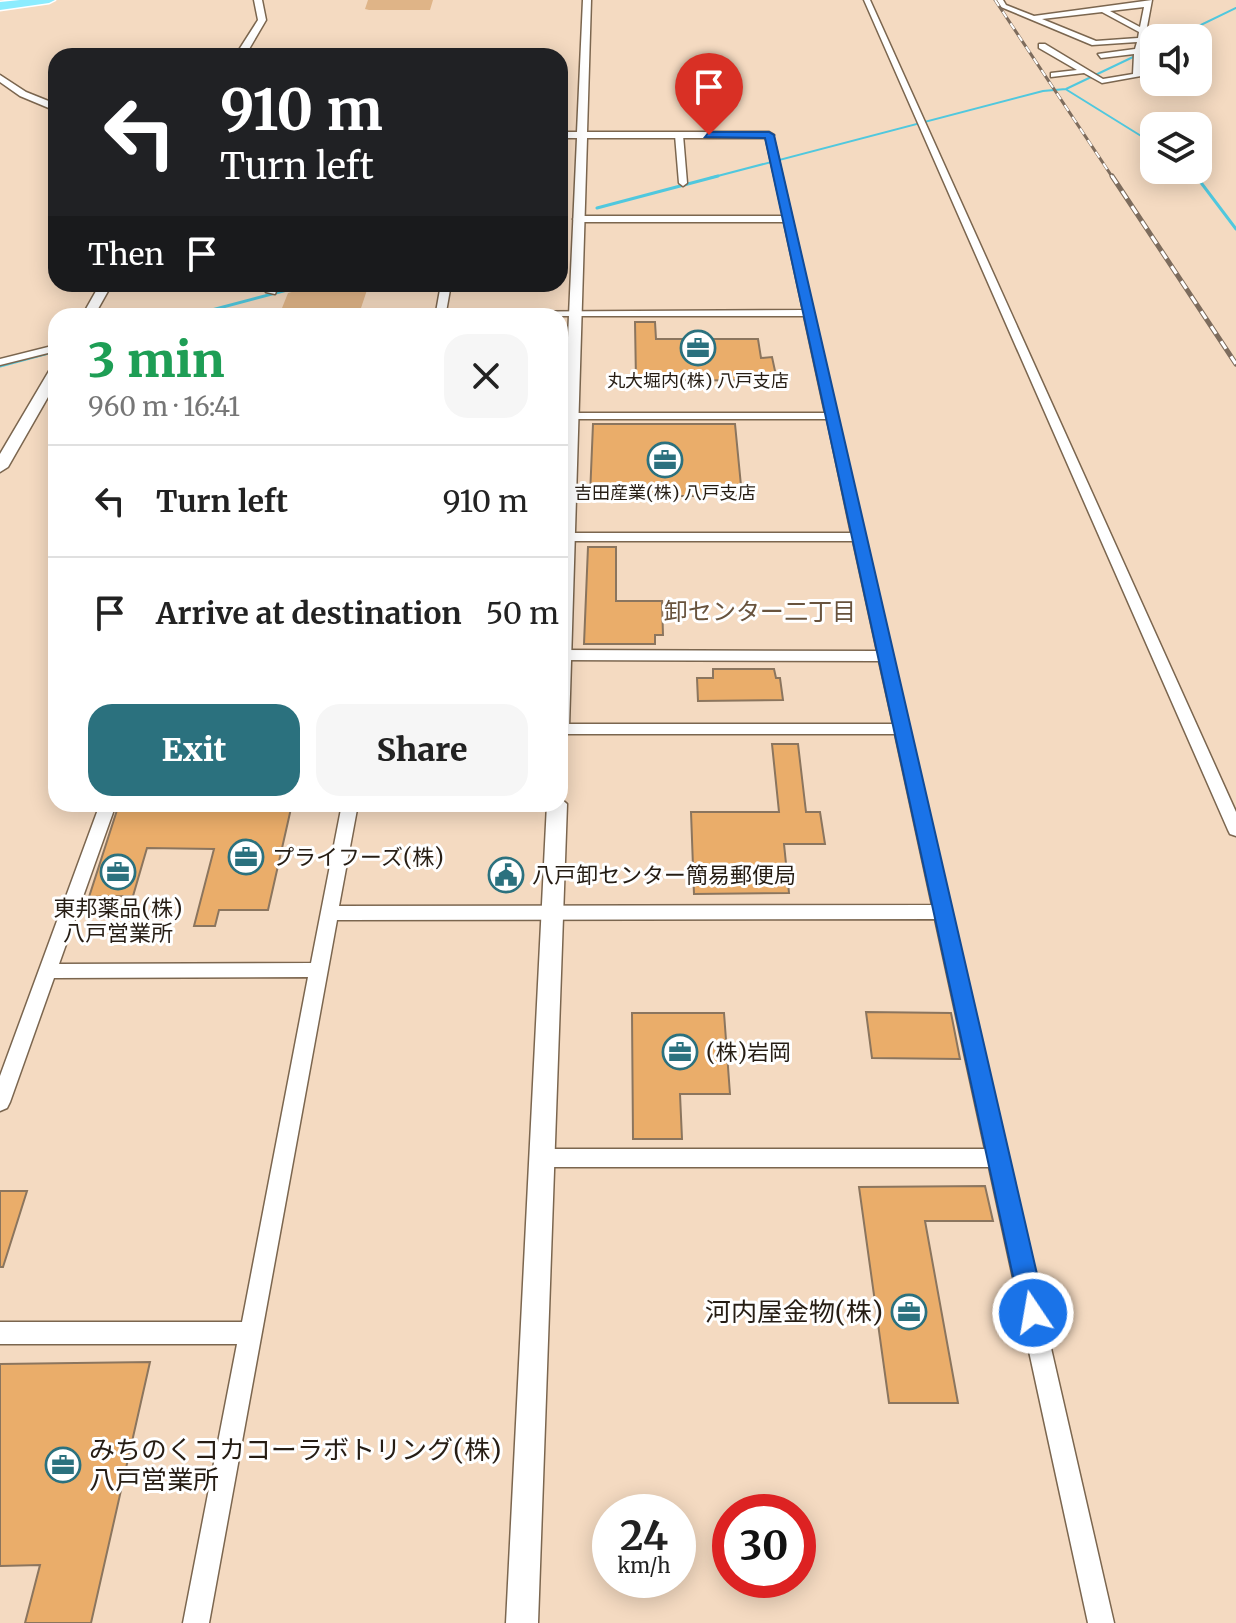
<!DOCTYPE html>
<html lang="en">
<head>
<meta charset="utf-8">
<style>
  :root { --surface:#fff; --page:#f6f6f6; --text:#222; --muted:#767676; --line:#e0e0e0; --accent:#2b717e }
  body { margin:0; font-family:Merriweather,"Noto Sans JP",serif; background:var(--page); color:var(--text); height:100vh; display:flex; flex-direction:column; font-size:30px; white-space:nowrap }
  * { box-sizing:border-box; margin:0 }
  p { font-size:26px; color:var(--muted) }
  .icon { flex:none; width:44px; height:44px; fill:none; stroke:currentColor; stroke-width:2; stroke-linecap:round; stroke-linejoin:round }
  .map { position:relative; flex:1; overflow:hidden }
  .panel { position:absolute; left:48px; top:308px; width:520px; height:504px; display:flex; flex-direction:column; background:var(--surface); border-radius:24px; box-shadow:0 4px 20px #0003 }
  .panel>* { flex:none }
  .banner { position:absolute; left:48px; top:48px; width:520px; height:244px; border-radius:24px; box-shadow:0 4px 20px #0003; background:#202124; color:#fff; overflow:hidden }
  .buttons { position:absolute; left:1140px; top:24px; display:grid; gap:16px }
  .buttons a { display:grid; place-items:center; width:72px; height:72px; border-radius:16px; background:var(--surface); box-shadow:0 4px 20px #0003; font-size:40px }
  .speed { position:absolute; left:592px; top:1494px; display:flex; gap:16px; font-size:40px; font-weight:700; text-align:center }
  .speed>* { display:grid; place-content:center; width:104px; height:104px; border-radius:50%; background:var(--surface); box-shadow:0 4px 20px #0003; line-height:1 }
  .speed small { font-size:20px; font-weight:400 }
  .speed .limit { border:12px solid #d22; background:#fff; color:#111 }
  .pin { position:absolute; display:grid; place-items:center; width:68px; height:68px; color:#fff; margin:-82px -34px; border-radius:50% 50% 50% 0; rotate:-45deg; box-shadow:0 0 8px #0007 }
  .pin .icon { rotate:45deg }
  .me { position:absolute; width:88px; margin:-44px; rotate:348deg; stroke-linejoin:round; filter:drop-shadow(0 0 6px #0008) }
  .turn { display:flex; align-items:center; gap:28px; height:168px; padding:0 40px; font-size:36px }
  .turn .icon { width:104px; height:104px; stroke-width:2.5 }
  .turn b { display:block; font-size:56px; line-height:68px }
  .then { display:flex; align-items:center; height:76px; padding:0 40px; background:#0003; gap:16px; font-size:30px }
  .round { display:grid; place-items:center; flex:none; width:84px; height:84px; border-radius:24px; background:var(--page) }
  .head { display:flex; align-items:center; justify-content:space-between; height:136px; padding:0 40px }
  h1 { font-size:48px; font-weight:800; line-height:60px; color:#1e9e55 }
  .cta { display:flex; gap:16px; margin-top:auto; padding:16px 40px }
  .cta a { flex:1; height:92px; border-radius:24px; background:var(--accent); color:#fff; font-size:32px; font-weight:800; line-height:92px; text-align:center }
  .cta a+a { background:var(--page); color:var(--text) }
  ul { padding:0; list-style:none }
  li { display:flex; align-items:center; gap:24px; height:112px; padding:0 40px; border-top:2px solid var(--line) }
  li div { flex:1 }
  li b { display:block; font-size:30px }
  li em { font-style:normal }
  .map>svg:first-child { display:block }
  .green { fill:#dfb487 }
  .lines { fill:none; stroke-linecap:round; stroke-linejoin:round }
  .stream-far1 { stroke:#50c8de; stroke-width:2 }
  .stream { stroke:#50c8de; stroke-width:3 }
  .building { fill:#eaad6a; stroke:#8b755e; stroke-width:2 }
  .minor-casing { stroke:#7b664f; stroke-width:3 }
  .tertiary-casing { stroke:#7b664f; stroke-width:3 }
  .trunk-casing { stroke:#fff; stroke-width:3 }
  .minor { fill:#fff; fill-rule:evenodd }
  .tertiary { fill:#fff; fill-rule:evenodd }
  .trunk { fill:#8cecfe; fill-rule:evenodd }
  .rail-far1-casing { stroke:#7d6c5d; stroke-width:3 }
  .rail-casing { stroke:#7d6c5d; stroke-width:5 }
  .rail-far1 { stroke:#fff; stroke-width:2; stroke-dasharray:7; stroke-linecap:butt }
  .rail { stroke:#fff; stroke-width:3; stroke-dasharray:9; stroke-linecap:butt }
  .route { fill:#1a73e8; stroke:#114b97; stroke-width:2 }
  .labels { text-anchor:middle; stroke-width:6; stroke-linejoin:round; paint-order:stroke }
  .far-poi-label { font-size:18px; fill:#261d14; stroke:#fff }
  .poi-label { font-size:22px; fill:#261d14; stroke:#fff; text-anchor:start }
  .neighbourhood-label { font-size:24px; fill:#68533d; stroke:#fff }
  .near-poi-label { font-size:26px; fill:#261d14; stroke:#fff; text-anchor:end }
</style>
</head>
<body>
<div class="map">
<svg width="1236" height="1623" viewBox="0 0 1236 1623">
  <rect width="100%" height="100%" fill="#f4dac1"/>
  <!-- green -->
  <path class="green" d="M368,0H433L430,10H369L365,9Z
    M321,284H369L361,308H282L288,293Z"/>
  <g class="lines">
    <!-- stream-far1 -->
    <path class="stream-far1" d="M1174,38L1236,8
      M1067,90L1154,144
      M1191,170L1197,178
      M710,178L1043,91L1066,89L1154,47"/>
    <!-- stream -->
    <path class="stream" d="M1196,176L1236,229
      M597,208L718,176
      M189,316L310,284
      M0,366L56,351"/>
  </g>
  <!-- building -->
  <path class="building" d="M635,322H655L656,339H758L761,358L772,357L777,380L636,381Z
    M593,424H735L742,496H590Z
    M588,547H616V601H662L663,635H655V644H584Z
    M713,669H774L776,678H780L783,700L698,701L697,678H713Z
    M772,744H798L806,812H820L825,844H784L789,893L694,894L691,812H779Z
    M119,804H292L268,910H219L215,926H194L214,849L147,848L133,896L89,897Z
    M498,865H515L513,885L497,886Z
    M866,1012L951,1013L960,1059L872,1058Z
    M632,1013H724L730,1094H680L682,1139H633Z
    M985,1186L993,1221H925L958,1403H889L859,1187Z
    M0,1191H27L3,1267H0Z
    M150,1362L91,1623H25L40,1565L0,1566V1364Z"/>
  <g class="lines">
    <!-- minor casing -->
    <g class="minor-casing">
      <path id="minor" d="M864,0H870L1236,812V836L1230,834L1228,830Z
        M997,0H1003L1006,5L1034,16L1152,0L1141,59V76L1102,83L1084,73L1051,77V73L1077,70L1039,48V44H1045L1103,79L1133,74L1134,54L1101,58L1098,54L1135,49L1137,42L1092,45L1001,7ZM1144,7L1140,27L1110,11ZM1102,12L1139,32L1138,38L1096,41L1042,19Z
        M679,133L683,135L687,183L683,186L679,183L675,135Z
        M769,133L773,135L1114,1623H1088L989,1167H543L536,1165L533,1158L536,1151L543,1149H985L935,919L337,920L209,1623H183L237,1344H0V1322H242L308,977L54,978L10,1102L7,1108L0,1111V1076L100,804H116L59,964L311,963L342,804H358L339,906L932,905L895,734H560V724H893L879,661L560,660V650L877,651L853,541H560V533H851L827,419H570L564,416L570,413H825L804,316H279L284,313L436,312L441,284H451L446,312L803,310L784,222H578L573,219L578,216H783L765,135Z
        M269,284H279L275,294L266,292Z
        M56,345V351L0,365V359Z"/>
    </g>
    <!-- tertiary casing -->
    <g class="tertiary-casing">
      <path id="tertiary" d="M254,0H262L266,20L245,56H235L258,20Z
        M583,0H591L587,132H769L774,135L769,138H587L569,727L560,734V515L577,138H560V132H577Z
        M0,75L26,92L56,104V111L20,96L0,82Z
        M100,284H112L94,316H82Z
        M56,367V383L8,467L0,472V454L49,371Z
        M560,798L567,804L538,1623H506L547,804H560Z"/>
    </g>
    <!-- trunk casing -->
    <g class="trunk-casing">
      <path id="trunk" d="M20,0H55L49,3L0,10V2Z"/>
    </g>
    <!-- minor -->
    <use href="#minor" class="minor"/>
    <!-- tertiary -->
    <use href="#tertiary" class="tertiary"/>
    <!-- trunk -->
    <use href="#trunk" class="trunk"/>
    <!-- rail-far1 casing -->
    <g class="rail-far1-casing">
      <path id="rail-far1" d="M995,0L1113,178"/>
    </g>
    <!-- rail casing -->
    <g class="rail-casing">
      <path id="rail" d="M1112,176L1236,364"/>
    </g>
    <!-- rail-far1 -->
    <use href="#rail-far1" class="rail-far1"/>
    <!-- rail -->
    <use href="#rail" class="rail"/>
  </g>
  <!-- route -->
  <path class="route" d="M709,132H769L774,135L1046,1313L1042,1322L1033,1325L1024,1322L1021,1313L765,138L705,137Z"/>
  <!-- icons -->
  <defs>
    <g id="office-ring" transform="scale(1.8)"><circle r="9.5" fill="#fff" stroke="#2b717e" stroke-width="1.5"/><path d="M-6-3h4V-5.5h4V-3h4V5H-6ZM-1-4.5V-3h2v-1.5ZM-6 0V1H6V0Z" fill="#2b717e"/></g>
    <g id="civic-ring" transform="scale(1.8)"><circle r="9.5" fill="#fff" stroke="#2b717e" stroke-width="1.5"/><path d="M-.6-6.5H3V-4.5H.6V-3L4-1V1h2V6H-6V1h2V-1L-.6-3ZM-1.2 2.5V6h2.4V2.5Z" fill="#2b717e"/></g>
  </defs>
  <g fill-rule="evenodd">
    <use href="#office-ring" x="698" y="348"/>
    <use href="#office-ring" x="665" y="460"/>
    <use href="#office-ring" x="246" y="857"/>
    <use href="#office-ring" x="118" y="872"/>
    <use href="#civic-ring" x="506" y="875"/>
    <use href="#office-ring" x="680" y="1052"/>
    <use href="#office-ring" x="909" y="1312"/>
    <use href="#office-ring" x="63" y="1465"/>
  </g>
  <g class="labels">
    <!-- far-poi labels -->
    <g class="far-poi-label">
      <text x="698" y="387">丸大堀内(株) 八戸支店</text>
      <text x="665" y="499">吉田産業(株) 八戸支店</text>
    </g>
    <!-- poi labels -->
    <g class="poi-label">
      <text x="272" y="865">プライフーズ(株)</text>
      <text x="532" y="883">八戸卸センター簡易郵便局</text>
      <text x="118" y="916" text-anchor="middle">東邦薬品(株)<tspan x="118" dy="25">八戸営業所</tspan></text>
      <text x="706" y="1060">(株)岩岡</text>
    </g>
    <!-- neighbourhood labels -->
    <g class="neighbourhood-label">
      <text x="760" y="620">卸センター二丁目</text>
    </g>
    <!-- near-poi labels -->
    <g class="near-poi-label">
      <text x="883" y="1321">河内屋金物(株)</text>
      <text x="89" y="1459" text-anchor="start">みちのくコカコーラボトリング(株)<tspan x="89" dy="30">八戸営業所</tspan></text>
    </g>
  </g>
</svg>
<div class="buttons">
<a><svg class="icon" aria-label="sound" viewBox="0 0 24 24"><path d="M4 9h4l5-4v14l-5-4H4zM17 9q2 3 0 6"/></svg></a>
<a><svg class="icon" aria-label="layers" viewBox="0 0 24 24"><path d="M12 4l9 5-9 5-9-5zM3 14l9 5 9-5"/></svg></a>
</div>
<div class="speed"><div>24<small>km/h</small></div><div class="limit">30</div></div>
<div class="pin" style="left:709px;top:135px;background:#d93025"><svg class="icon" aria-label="arrive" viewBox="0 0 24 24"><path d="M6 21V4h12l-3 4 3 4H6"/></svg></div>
<svg class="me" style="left:1033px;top:1313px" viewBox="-20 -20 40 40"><circle r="17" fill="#1a73e8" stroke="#fff" stroke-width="3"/><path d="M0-11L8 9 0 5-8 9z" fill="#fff"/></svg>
<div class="banner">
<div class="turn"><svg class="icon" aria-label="left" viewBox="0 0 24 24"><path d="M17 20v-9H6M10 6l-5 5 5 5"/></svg><div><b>910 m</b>Turn left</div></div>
<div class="then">Then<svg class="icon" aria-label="arrive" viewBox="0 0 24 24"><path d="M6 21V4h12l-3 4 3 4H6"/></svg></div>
</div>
<section class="panel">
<div class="head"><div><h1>3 min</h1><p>960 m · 16:41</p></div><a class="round"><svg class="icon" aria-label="close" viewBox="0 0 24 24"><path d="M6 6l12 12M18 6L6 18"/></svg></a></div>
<ul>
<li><svg class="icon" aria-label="left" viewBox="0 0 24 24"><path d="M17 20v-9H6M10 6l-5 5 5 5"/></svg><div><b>Turn left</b></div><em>910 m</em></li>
<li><svg class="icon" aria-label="arrive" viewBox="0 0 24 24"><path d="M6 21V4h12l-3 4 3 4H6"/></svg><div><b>Arrive at destination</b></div><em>50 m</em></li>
</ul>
<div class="cta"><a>Exit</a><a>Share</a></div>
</section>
</div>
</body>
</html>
